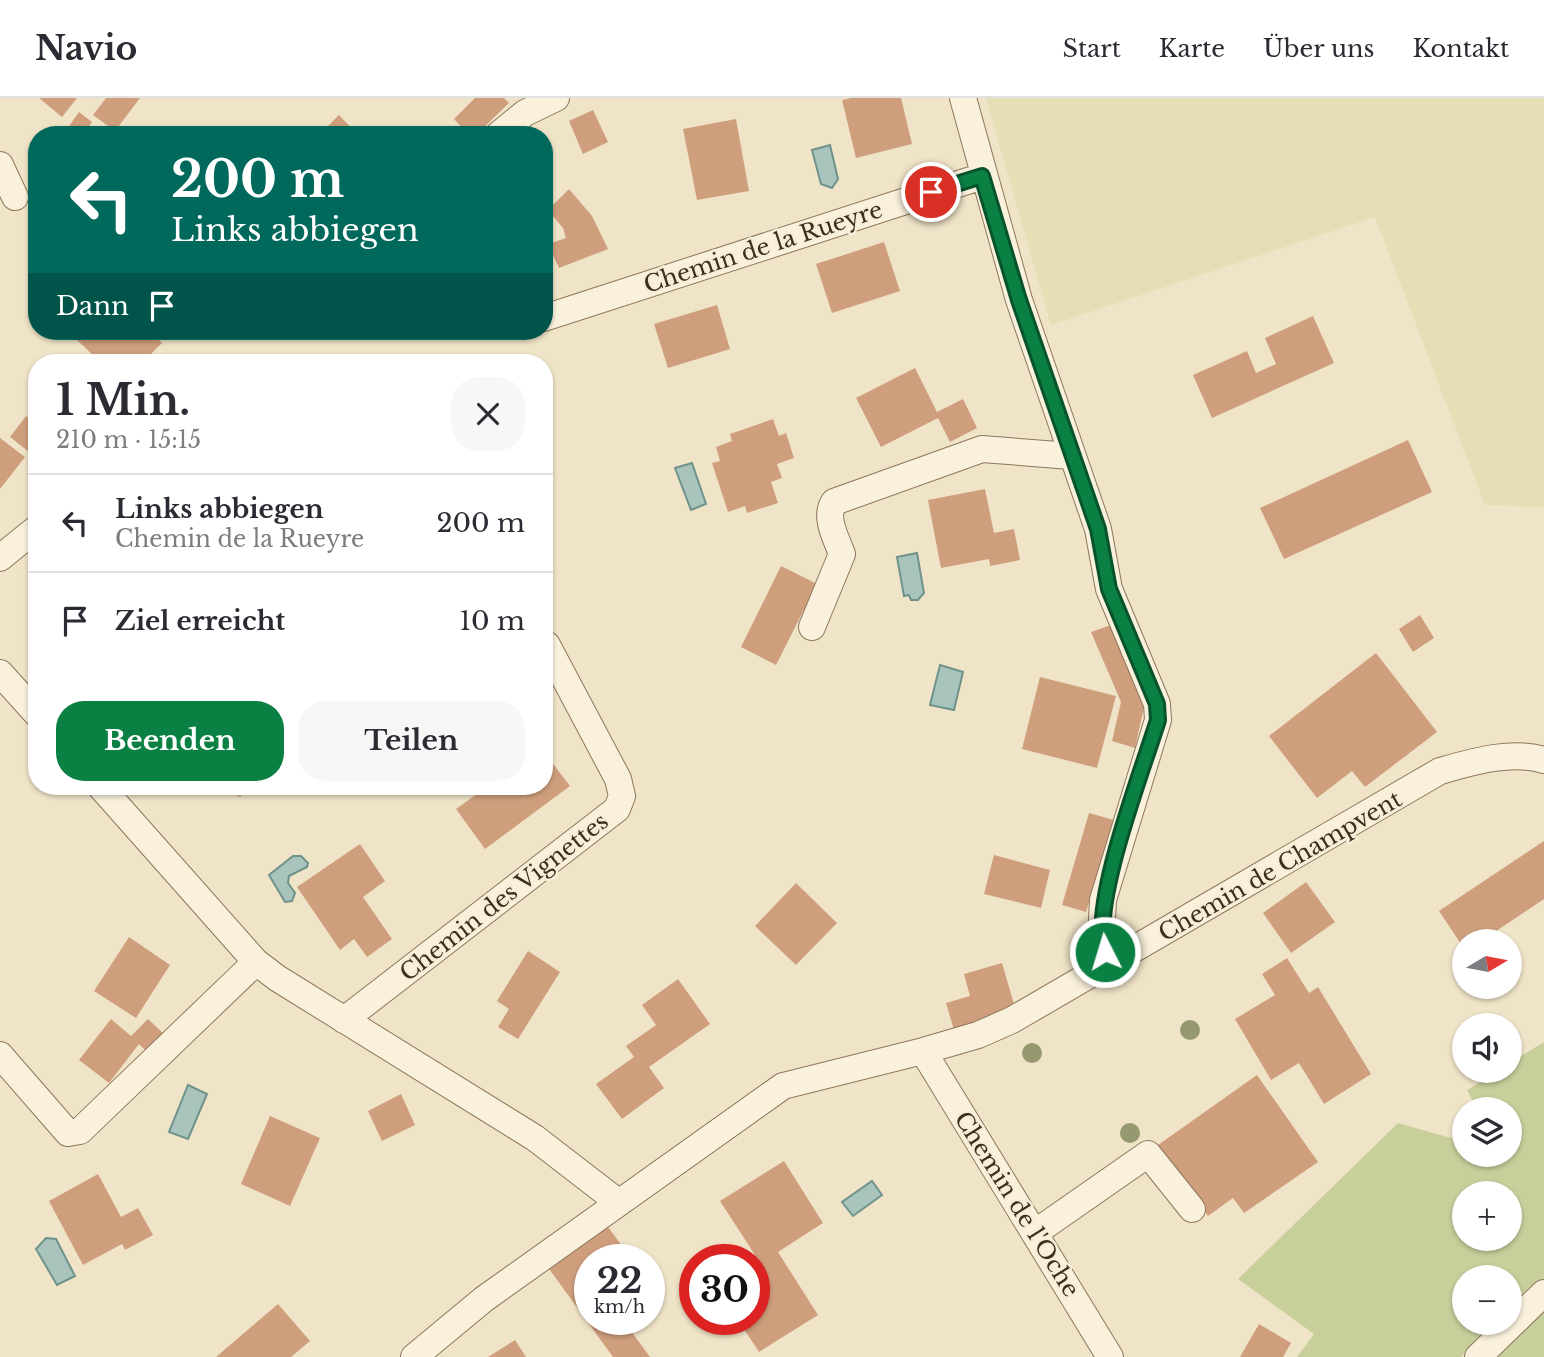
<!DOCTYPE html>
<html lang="de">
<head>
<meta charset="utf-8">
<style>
  :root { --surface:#fff; --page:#f7f7f7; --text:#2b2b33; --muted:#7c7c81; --line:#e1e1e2; --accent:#0b8043 }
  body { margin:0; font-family:"Libre Baskerville",serif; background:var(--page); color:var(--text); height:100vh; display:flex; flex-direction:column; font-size:26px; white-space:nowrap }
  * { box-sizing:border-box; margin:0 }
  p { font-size:23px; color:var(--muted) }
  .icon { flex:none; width:38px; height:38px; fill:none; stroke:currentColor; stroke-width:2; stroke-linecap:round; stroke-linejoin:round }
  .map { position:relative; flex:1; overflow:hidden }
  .details { position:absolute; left:28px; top:256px; width:525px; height:441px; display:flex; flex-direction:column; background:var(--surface); border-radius:28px; box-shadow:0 2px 5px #0004 }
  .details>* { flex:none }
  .top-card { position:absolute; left:28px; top:28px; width:525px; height:214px; border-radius:28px; box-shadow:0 2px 5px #0004; background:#00695c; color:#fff; overflow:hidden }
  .needle { width:46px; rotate:80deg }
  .tools { position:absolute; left:1452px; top:831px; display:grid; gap:14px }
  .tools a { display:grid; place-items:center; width:70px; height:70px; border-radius:50%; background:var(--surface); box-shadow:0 2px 5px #0004; font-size:35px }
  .speed { position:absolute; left:574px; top:1146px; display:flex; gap:14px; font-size:35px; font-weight:700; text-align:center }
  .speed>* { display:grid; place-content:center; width:91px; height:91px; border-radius:50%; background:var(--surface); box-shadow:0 2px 5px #0004; line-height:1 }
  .speed small { font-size:18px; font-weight:400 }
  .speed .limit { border:10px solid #d22; background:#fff; color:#111 }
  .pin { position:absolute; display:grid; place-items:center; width:60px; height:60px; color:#fff; margin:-30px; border:4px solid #fff; border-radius:50%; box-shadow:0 2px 7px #0007 }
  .me { position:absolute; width:77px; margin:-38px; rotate:355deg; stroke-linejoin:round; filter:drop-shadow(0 0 5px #0008) }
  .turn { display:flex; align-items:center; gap:24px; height:147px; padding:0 28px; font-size:32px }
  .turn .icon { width:91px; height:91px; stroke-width:2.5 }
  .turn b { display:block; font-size:49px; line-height:60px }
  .then { display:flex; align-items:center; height:66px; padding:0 28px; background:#0003; gap:14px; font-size:26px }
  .round { display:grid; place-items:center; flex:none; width:74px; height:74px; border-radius:28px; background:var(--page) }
  .summary { display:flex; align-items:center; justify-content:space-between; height:119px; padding:0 28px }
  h1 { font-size:42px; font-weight:800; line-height:52px }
  .action { display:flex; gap:14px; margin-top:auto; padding:14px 28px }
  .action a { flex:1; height:80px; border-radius:28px; background:var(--accent); color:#fff; font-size:28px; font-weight:800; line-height:80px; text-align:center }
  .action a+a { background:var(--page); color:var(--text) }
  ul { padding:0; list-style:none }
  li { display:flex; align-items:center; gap:21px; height:98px; padding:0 28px; border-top:2px solid var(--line) }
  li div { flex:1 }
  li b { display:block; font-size:26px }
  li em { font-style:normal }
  header { display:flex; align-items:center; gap:42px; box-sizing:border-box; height:98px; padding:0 35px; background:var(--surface); border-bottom:2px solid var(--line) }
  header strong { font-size:33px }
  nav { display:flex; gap:38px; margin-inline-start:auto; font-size:24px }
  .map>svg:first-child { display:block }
  .farmland { fill:#e6deb5 }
  .green { fill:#c9cf9b; fill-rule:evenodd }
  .water { fill:#a9c4bc; stroke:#6f938a; stroke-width:2 }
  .building { fill:#cf9f7d }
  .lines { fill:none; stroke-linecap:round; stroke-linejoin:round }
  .minor-casing { stroke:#8d765c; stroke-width:28 }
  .minor { stroke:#faf1dc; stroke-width:26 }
  .tree { fill:#96986f }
  .route-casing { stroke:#07532c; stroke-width:18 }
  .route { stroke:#0b8043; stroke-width:12 }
  .labels { text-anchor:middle; stroke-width:5; stroke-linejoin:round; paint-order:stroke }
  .street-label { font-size:23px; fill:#3d2e20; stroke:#f7eed8 }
</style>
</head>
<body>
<header>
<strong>Navio</strong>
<nav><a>Start</a><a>Karte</a><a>Über uns</a><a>Kontakt</a></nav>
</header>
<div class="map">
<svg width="1544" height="1259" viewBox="0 0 1544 1259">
  <rect width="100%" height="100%" fill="#f0e4c8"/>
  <!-- farmland -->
  <path class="farmland" d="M986,0H1544V409L1485,407L1375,119L1051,227Z"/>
  <!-- green -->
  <path class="green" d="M1544,944V1259H1474L1468,1253L1461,1259H1297L1314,1236L1238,1181L1398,1025L1465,1044V1057H1510V1012L1477,1011L1467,992L1498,973H1510V965ZM1465,1096H1510V1141H1465ZM1465,1180H1510V1225H1465Z"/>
  <!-- water -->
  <path class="water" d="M830,47L838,81L832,90L821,86L812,52Z
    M692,365L706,406L691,412L675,370Z
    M917,455L924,495L918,502H911L909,497L904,498L897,459Z
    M940,567L963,574L954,612L930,607Z
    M293,758H301L308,765L307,769L289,778L288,785L295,795L292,803L285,804L269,777Z
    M188,987L207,996L188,1041L169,1034Z
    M872,1083L882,1097L853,1118L842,1104Z
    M46,1140L56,1141L75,1178L57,1187L36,1151Z"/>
  <!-- building -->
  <path class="building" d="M39,0H77L62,19Z
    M106,0H140L115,33L93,17Z
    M475,0H504L509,5L476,37H469L454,21Z
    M851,0H901L912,46L856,60L842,2Z
    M593,12L608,44L583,56L569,23Z
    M79,14L92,24L83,37H75L67,31Z
    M339,17L358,37H319Z
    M736,21L749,93L697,102L683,31Z
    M569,91L592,118L608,151L559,170L548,146L566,140L563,130L548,112Z
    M884,144L900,193L832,215L816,166Z
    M717,207L730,251L668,270L654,226Z
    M1313,218L1334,265L1212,320L1193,277L1247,253L1256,275L1276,266L1265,240Z
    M84,233H150L162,245L143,264H100L76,241Z
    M915,270L937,314L963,301L977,330L950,344L938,320L881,349L856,300Z
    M26,318L37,326L34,358L10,339Z
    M773,321L779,338L786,335L794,360L777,366L782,380L771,384L778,405L747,415L745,408L728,414L712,365L720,363L716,349L732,343L730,336Z
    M0,340L25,359L0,391Z
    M1408,342L1432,394L1284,461L1260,410Z
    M985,391L994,435L1014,431L1020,462L990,468L989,461L941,470L928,402Z
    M781,468L817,486L776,567L741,549Z
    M1420,517L1434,540L1413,554L1399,531Z
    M1111,527L1144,609L1135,650L1112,643L1121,604L1091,534Z
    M1376,555L1437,634L1365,689L1352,673L1317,700L1269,638Z
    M1040,579L1116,598L1097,670L1022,651Z
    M544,654L570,688L485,751L456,711L488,688H544Z
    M224,688H248L240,699Z
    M1089,715L1114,722L1086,814L1062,807Z
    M1544,743V801L1480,844H1465V852L1439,813Z
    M360,746L385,783L363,799L392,841L367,859L354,841L340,852L297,789Z
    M994,757L1050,772L1041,810L984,796Z
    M1306,784L1335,824L1291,855L1263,815Z
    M796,785L837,825L796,867L755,828Z
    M129,839L170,867L136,920L94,893Z
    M528,853L560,874L518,941L498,929L509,911L497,903Z
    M1287,860L1309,895L1318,889L1371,976L1324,1006L1299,965L1271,982L1235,921L1275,897L1262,876Z
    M1002,865L1016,913L954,932L946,905L970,898L964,876Z
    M678,881L710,926L649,969L664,990L622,1021L596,986L634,959L626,948L656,927L642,907Z
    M111,921L131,938L148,921L163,935L147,954L139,946L109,985L79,962Z
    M1257,977L1318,1064L1244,1115L1233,1100L1208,1118L1158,1047Z
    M401,996L415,1027L382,1043L368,1013Z
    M270,1018L320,1040L290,1108L241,1086Z
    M784,1063L823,1125L778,1154L818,1217L759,1254L738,1222H754V1162H748L755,1157L720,1103Z
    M98,1076L121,1119L138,1110L153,1137L125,1152L122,1146L83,1167L49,1103Z
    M606,1126L625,1152L612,1162H590V1222H623L650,1259H613L547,1168Z
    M278,1206L310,1243L291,1259H216Z
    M1259,1226L1291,1245L1283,1259H1240Z
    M515,1242L526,1259H488Z"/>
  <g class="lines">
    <!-- minor casing -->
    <g class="minor-casing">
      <path id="minor" d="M963,0L1019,202L1098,431L1109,491L1157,606L1158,622L1103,802L1101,840L1110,867
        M498,37L525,15L556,0
        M0,67L15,99
        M544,220L983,78
        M0,460L37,430
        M812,529L842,456C836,440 824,419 834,404L982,351L1071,358
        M0,575L37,616
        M100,688L256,864L277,880L535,1040L618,1104
        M344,922L617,711L622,698L618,681L547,547
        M923,953L1110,1259
        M0,957L68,1035L80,1033L256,864
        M1036,1134L1148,1056L1192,1111
        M414,1259L484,1201L783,988L923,953L978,937L1012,922L1440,673C1472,664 1511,652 1544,662
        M1478,1259L1544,1195"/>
    </g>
    <!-- minor -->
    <use href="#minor" class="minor"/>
  </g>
  <!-- trees -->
  <g class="tree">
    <circle cx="1190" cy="932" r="10"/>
    <circle cx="1032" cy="955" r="10"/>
    <circle cx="1130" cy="1035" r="10"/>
  </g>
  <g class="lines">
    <!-- route casing -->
    <g class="route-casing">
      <path id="route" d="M931,94L982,78L1019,202L1098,431L1109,491L1157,606L1158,622C1142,674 1090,807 1105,854"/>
    </g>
    <!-- route -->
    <use href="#route" class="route"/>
  </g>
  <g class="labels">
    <!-- street labels -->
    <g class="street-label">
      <text transform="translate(763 149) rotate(-18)" y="8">Chemin de la Rueyre</text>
      <text transform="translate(1280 768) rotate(-30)" y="8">Chemin de Champvent</text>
      <text transform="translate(504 799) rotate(-38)" y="8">Chemin des Vignettes</text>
      <text transform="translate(1017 1106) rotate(58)" y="8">Chemin de l'Oche</text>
    </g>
  </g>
</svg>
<div class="tools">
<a><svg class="needle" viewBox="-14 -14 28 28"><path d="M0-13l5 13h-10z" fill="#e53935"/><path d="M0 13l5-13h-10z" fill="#7c7c81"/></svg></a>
<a><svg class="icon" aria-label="sound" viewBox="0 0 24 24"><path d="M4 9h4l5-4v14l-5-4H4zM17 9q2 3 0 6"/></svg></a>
<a><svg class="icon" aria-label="layers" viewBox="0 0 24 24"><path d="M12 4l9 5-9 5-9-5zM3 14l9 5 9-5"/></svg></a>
<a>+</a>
<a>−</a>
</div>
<div class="speed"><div>22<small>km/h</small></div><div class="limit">30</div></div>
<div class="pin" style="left:931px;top:94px;background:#d93025"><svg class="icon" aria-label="arrive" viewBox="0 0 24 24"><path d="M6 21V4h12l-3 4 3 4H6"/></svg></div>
<svg class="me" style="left:1105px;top:854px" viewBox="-20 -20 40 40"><circle r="17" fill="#0b8043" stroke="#fff" stroke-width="3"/><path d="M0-11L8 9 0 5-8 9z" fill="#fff"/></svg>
<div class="top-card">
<div class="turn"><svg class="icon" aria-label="left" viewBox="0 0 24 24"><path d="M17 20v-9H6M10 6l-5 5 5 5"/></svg><div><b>200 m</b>Links abbiegen</div></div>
<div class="then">Dann<svg class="icon" aria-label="arrive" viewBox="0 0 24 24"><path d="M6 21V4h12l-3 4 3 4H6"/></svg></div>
</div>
<section class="details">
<div class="summary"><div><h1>1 Min.</h1><p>210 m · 15:15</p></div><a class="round"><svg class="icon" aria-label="close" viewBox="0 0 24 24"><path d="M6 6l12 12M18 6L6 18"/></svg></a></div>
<ul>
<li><svg class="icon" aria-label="left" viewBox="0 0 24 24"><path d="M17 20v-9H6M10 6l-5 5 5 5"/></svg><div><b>Links abbiegen</b><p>Chemin de la Rueyre</p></div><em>200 m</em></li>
<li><svg class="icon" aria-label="arrive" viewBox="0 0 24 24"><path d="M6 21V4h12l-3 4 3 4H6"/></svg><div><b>Ziel erreicht</b></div><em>10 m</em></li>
</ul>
<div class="action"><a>Beenden</a><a>Teilen</a></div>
</section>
</div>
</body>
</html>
